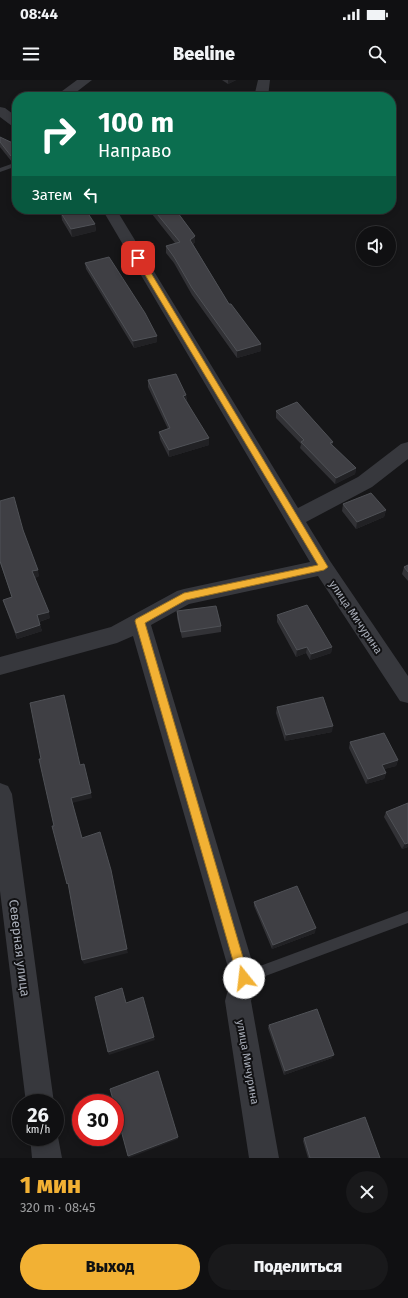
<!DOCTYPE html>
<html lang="ru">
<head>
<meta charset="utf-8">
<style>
  :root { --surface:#101012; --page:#19191b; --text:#f1f3f6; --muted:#9c9d9f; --line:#303032; --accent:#f2b134 }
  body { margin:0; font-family:"Fira Sans",sans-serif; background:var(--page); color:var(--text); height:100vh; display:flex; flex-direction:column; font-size:15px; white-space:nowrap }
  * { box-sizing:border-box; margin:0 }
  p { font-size:13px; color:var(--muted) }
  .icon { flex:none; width:22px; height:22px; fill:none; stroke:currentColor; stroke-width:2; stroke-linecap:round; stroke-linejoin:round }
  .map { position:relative; height:1078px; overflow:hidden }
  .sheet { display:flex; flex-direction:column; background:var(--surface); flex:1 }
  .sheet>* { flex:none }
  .banner { position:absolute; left:12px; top:12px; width:384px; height:122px; border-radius:16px; box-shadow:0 2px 6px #0003,0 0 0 1px var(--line); background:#0b6e4f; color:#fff; overflow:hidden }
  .tools { position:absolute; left:356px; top:146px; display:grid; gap:8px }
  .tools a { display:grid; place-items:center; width:40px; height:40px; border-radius:50%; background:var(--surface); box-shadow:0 2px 6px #0003,0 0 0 1px var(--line); font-size:20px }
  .speed { position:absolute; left:12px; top:1014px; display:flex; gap:8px; font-size:20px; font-weight:700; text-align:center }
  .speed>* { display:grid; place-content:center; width:52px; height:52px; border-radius:50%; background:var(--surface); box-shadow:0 2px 6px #0003,0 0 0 1px var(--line); line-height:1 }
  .speed small { font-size:10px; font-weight:400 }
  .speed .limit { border:6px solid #d22; background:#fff; color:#111 }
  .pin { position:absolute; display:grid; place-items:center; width:34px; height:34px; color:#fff; margin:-17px; border-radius:8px; box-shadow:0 2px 6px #0006 }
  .me { position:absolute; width:44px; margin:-22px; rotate:344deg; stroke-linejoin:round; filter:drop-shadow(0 0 3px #0008) }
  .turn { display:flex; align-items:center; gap:14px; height:84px; padding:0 20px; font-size:18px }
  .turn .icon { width:52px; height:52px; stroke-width:2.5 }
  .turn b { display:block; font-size:28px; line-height:34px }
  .then { display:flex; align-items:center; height:38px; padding:0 20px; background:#0003; gap:8px; font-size:15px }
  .round { display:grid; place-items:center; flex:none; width:42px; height:42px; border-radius:21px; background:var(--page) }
  .headline { display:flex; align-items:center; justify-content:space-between; height:68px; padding:0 20px }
  h1 { font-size:24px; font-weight:800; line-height:30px; color:var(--accent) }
  .button { display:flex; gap:8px; margin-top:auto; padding:8px 20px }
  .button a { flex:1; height:46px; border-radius:24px; background:var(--accent); color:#111; font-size:16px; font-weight:800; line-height:46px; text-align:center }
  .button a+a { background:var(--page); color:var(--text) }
  .status { display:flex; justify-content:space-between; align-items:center; height:28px; padding:0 20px; background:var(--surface); direction:ltr }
  .status svg { height:11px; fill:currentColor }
  header { display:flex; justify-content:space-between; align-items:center; height:52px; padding:0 20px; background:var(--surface); font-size:18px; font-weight:800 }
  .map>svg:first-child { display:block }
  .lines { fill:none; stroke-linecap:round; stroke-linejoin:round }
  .service { fill:#37383d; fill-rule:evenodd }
  .minor { fill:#37383d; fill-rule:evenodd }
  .wall { fill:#323236 }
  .shaded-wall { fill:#212124 }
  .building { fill:#3f3f44; stroke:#4f5156 }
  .route { fill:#f2b134; stroke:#9d7322 }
  .labels { text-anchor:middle; stroke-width:4; stroke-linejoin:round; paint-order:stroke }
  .street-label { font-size:11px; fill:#a8adb8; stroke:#111113 }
  .near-street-label { font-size:13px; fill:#a8adb8; stroke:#111113 }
</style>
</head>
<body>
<div class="status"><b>08:44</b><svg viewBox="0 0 49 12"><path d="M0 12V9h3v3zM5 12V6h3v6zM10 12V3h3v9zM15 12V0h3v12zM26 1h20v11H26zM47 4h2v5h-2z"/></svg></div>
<header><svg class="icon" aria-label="menu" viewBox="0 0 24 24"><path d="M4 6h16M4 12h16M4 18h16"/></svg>Beeline<svg class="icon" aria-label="search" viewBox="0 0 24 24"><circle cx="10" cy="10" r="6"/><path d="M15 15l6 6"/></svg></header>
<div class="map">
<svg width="408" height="1078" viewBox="0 0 408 1078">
  <rect width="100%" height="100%" fill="#161618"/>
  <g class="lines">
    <!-- service -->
    <path class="service" d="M17,82V86L0,92V88Z
      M408,831V843L244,904L240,902L238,898L240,894L244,892Z"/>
    <!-- minor -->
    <path class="minor" d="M77,0H92L70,17H54Z
      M258,0H270L268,17H254Z
      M0,27L5,28L17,37V47L12,46L0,37Z
      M102,129H116L298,428L358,397L401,364L408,362V379L372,407L306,442L330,481L408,596V623L400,621L318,496L189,524L151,545L257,898L251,921L279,1078H249L225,921L231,898L133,556L117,563L0,595V577L111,547L177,511L184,509L310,482Z
      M0,703L8,706L12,714L54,1023H26L0,811Z
      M55,1049L58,1057L62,1078H32L30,1057H55Z"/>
  </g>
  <!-- wall -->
  <path class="wall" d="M222,0H236L228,4Z
    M0,57L17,65V88L16,82L17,81L12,82L0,67Z
    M148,129H175L195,156V162L193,164L229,224L261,264V271L237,278L192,215L174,183L166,173V166L175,163Z
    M61,133L95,144L96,151L72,157L62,140Z
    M85,183L157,256V262L134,268L86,189Z
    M148,300L186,315L187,321L209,365L169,377L160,359L159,352L168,349L148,307Z
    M276,331L333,362L332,365L356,388L355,394L335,404L300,368L301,364L276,338Z
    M0,421L23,450L39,496L35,498L50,538L39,542L42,551L17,559L5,526L3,520L12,517L0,483Z
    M343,424L386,430L384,437L356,449L342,431Z
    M408,485V501L402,494L404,487Z
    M177,531L221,546V552L182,558L177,538Z
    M277,535L332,567L331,573L310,580L306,573L296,577L277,542Z
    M277,627L332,652L285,661L276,633Z
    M350,662L398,680L396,686L384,689L386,693L384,699L366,704L349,668Z
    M408,723V767L402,769L384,737L386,732Z
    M254,822L315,853L272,869L254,826Z
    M269,945L332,978L284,995L268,948Z
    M304,1058L380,1078H308L303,1061Z"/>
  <!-- shaded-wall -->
  <path class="shaded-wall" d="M228,0H236L228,4Z
    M17,75V81L12,82L11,76Z
    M95,144L96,151L72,157L71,149Z
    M195,156V162L190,166V160Z
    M157,256V262L134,268L133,261Z
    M261,264V271L237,278V271Z
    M186,315L187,322L183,316Z
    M209,358V365L169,377V370Z
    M356,388L355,394L335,404L336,398Z
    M386,430L384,437L356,449L357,442Z
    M38,490L39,496L34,498L32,491Z
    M49,532L50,538L38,542L37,535Z
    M40,545L42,551L17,559L16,553Z
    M307,567L306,573L296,577L297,570Z
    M332,567L331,573L310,580L311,574Z
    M333,646L332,652L285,661L286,655Z
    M398,680L396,686L380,690L382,685Z
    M386,693L384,699L366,704L368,699Z
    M91,713L92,718L72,723L71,718Z
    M408,763V767L402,769L405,764Z
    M316,848L315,853L272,869L273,865Z
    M127,869L128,873L84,884L82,880Z
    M154,957L155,960L109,975L108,972Z
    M334,975L332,978L284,995L285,991Z
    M178,1057V1059L129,1078L128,1076Z"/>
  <!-- building -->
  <path class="building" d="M0,57L17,65V75L11,76L0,62Z
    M76,129H85L95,144L71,149L61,133Z
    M153,129H175L195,156L190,160L229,224H231L261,264L237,271L192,208L174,177L166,166L180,162Z
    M109,177L145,233L157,256L133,261L85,183Z
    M176,294L186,315L183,316L209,358L169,370L159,352L170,348L148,300Z
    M297,322L333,362L330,363L356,388L336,398L301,362L304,360L276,331Z
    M371,413L386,430L357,442L343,424Z
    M14,417L23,450L38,490L32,491L49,532L37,535L40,545L16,553L3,520L12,517L0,481V421Z
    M408,485V492L404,487Z
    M307,525L332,567L311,574L307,567L297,570L277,535Z
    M216,526L221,546L181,552L177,531Z
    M64,615L80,685L84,684L91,713L71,718L82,758L100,752L111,790L127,869L82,880L68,803L67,804L52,746H54L39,679H41L30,623Z
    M323,617L333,646L286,655L277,627Z
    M384,653L398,680L382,685L386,693L368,699L350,662Z
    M408,723V763L405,764L386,732Z
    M297,806L316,848L273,865L254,822Z
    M122,908L126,923L143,917L154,957L108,972L95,917Z
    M317,929L334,975L285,991L269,945Z
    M158,991L178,1057L128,1076L115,1028V1023H114L110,1009Z
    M365,1037L380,1078H310L304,1058Z"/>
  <!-- route -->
  <path class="route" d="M138,176L142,178L328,487L324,490L186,520L145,543L249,898L248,902L244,904L240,902L238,898L135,541L136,539L184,513L318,485L135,178Z"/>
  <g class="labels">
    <!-- street labels -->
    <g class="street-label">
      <text transform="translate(356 537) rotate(56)" y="4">улица Мичурина</text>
      <text transform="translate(248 982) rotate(80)" y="4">улица Мичурина</text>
    </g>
    <!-- near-street labels -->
    <g class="near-street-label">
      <text transform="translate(20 868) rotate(83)" y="5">Северная улица</text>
    </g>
  </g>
</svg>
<div class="tools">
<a><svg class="icon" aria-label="sound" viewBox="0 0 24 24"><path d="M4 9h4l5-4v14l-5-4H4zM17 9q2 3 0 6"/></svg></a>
</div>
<div class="speed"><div>26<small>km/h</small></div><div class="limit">30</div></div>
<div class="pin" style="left:138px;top:178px;background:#d93025"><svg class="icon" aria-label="arrive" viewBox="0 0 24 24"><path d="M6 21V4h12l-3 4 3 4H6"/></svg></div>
<svg class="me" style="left:244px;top:898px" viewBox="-20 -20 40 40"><circle r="19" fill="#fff"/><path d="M0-13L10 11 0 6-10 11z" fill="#f2b134"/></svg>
<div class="banner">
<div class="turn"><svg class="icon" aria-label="right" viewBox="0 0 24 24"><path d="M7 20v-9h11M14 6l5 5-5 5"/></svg><div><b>100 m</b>Направо</div></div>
<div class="then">Затем<svg class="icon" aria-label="left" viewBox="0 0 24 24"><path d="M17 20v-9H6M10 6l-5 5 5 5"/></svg></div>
</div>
</div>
<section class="sheet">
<div class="headline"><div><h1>1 мин</h1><p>320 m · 08:45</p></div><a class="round"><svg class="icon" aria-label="close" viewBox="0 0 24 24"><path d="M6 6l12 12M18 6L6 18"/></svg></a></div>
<div class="button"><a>Выход</a><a>Поделиться</a></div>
</section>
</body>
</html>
